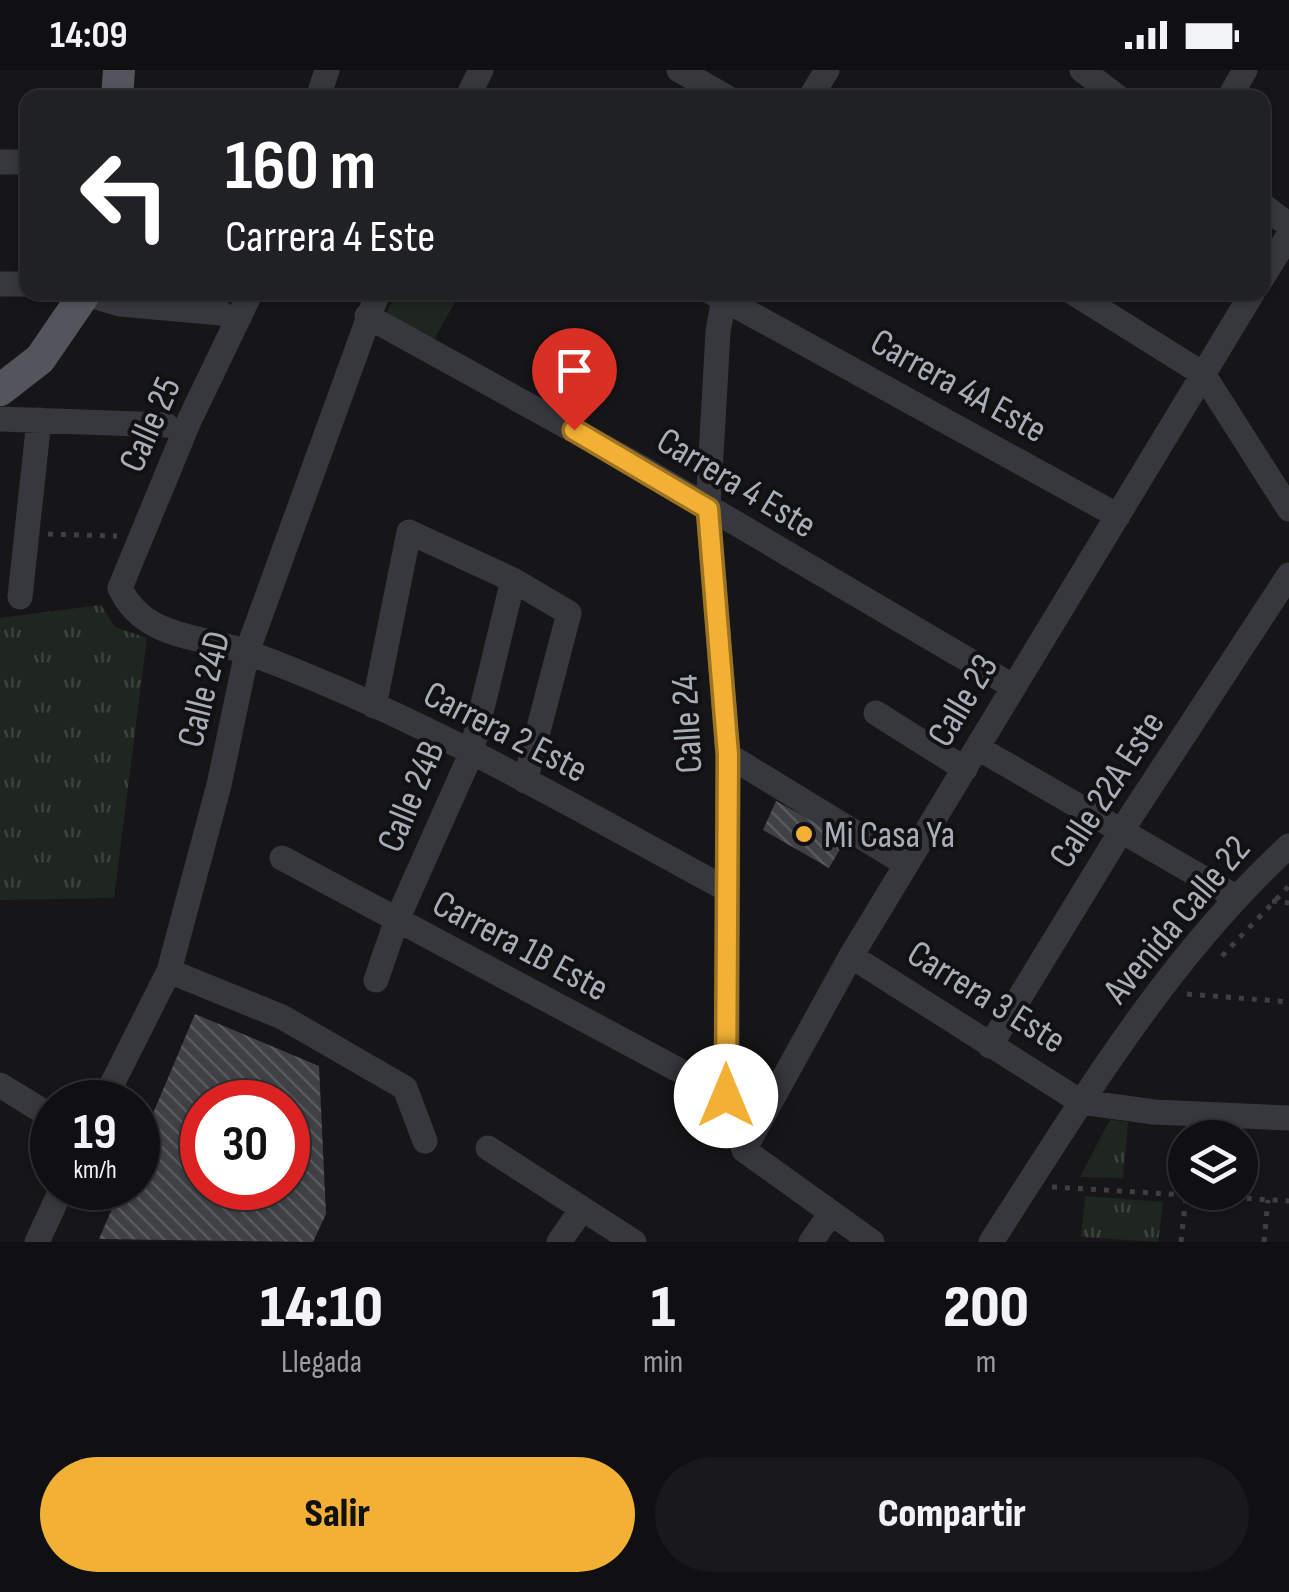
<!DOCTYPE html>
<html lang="es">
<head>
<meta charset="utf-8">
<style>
  :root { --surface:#101012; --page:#19191b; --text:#f1f3f6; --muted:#9c9d9f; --line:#303032; --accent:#f2b134 }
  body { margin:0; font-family:"Sofia Sans Condensed",sans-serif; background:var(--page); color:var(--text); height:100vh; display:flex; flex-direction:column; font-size:38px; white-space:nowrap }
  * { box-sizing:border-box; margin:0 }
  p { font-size:32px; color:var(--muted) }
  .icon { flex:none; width:55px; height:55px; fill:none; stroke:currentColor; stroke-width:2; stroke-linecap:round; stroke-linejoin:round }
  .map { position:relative; height:1172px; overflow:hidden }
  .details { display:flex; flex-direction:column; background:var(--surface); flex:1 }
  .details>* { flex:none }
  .banner { position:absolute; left:20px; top:20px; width:1250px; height:210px; border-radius:20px; box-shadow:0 2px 8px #0004,0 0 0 2px var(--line); background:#202124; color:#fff; overflow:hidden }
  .controls { position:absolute; left:1168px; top:1050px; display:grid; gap:20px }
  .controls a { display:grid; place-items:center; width:90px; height:90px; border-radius:50%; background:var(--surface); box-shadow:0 2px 8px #0004,0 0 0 2px var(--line); font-size:50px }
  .speed { position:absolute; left:30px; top:1010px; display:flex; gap:20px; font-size:50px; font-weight:700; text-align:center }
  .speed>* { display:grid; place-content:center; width:130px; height:130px; border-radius:50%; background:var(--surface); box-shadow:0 2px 8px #0004,0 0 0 2px var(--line); line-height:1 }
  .speed small { font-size:25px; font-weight:400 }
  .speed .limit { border:15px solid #d22; background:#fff; color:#111 }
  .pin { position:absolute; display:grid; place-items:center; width:85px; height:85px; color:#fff; margin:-102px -42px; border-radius:50% 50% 50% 0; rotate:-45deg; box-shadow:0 0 10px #0007 }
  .pin .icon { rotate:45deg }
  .me { position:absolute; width:110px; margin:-55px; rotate:0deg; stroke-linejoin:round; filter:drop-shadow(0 0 8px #0008) }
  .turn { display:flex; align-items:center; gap:35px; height:210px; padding:0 40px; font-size:45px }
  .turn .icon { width:130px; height:130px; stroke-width:2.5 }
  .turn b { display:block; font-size:70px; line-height:85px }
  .eta { display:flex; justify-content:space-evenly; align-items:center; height:170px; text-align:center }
  .eta b { font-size:60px; font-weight:800; line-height:70px }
  .action { display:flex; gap:20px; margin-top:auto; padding:20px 40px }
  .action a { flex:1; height:115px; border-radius:60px; background:var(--accent); color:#111; font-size:40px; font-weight:800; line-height:115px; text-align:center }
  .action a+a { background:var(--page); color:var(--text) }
  .status { display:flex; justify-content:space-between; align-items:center; height:70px; padding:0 50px; background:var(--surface); direction:ltr }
  .status svg { height:28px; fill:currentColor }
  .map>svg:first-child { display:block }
  .grass { fill:url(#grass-tufts) }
  .garden { fill:#1e261f }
  .building { fill:url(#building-back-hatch); fill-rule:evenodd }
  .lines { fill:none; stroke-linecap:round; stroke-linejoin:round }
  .path { stroke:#3d3f44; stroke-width:5; stroke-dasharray:5 8; stroke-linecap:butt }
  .minor { stroke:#37383d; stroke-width:25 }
  .major { stroke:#53555c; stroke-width:32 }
  .route-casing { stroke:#9d7322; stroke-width:25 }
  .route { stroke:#f2b134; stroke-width:18 }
  .poi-dot { fill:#f2b134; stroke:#111113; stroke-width:4 }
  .labels { text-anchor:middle; stroke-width:8; stroke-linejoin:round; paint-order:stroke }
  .street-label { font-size:38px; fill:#a8adb8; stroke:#111113 }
  .poi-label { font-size:38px; fill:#a8adb8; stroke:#111113; text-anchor:start }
</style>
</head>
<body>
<div class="status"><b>14:09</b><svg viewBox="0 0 49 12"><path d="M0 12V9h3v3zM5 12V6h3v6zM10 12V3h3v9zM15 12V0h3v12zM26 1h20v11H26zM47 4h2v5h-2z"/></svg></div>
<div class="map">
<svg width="1289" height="1172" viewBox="0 0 1289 1172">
  <defs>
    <pattern id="grass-tufts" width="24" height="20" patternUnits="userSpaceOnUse" patternTransform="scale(2.5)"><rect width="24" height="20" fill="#1e261f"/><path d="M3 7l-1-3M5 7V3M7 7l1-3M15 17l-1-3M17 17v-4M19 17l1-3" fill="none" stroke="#3c433d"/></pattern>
    <pattern id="building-back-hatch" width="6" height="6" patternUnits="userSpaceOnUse" patternTransform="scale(2.5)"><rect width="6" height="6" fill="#404145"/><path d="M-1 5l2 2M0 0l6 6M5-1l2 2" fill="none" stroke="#595a5e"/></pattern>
  </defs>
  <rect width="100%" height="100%" fill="#161618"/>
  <!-- grass -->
  <path class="grass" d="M101,535L115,557L147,568L114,828L0,830V548Z
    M1110,1050L1128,1052L1123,1108L1080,1107Z
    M1085,1126L1163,1132L1158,1172L1081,1167Z"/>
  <!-- garden -->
  <path class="garden" d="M397,223H460L434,270L386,244Z"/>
  <!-- building -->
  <path class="building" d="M776,731L846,769L829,798L763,760Z
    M195,944L319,996L326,1144L313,1172L99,1169L121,1118H138V1079ZM202,1032H288V1118H202Z"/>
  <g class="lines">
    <!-- path -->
    <path class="path" d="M48,464L117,466
      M1272,831L1289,833
      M1222,886L1289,816
      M1187,924L1289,932
      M1052,1117L1289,1131
      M1181,1172L1186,1126
      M1264,1172L1268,1130"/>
    <!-- minor -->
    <path class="minor" d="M679,0L728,28
      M1082,0L1119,28
      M318,28L327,0
      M467,28L481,0
      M810,28L827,0
      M1229,28L1245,0
      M0,92H28
      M1262,135L1289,155
      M1262,208L1289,165
      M0,214H28
      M79,222L120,234L221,243
      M251,222L189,351L120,518C144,570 201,565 249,583C415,644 571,735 726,819
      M711,222L1118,446
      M725,222L718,262L708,439L728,685L727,1026L744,1080
      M1072,222L1203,304L1289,439
      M367,246L642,398L1014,617
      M0,349L166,355
      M20,527L39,350
      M374,636L409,462L513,510L569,543L525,711
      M876,643L965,699
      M978,678L1234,826
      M728,685L906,794
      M282,788L727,1026
      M851,886L1081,1032L1154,1042L1289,1048
      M169,901L282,947L405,1018L425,1071
      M376,910L396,852L471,684L513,510
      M990,976L1120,763L1289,505
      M0,1015L52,1047
      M103,1032L169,901L219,715L247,582L378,222
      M488,1078L634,1172
      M744,1080L851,886L1253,222
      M744,1080L872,1172
      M37,1172L62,1118
      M559,1172L582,1139
      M811,1172L831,1143
      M991,1172C1081,1033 1166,889 1289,776"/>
    <!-- major -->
    <path class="major" d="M117,28L119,0
      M0,320L40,289L86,222"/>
  </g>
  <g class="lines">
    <!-- route casing -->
    <g class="route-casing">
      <path id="route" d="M574,360L708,439L728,685L726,1026"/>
    </g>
    <!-- route -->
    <use href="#route" class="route"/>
  </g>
  <!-- markers -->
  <circle class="poi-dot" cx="804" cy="764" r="10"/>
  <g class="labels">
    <!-- street labels -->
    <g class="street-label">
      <text transform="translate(959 315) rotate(29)" y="13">Carrera 4A Este</text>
      <text transform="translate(149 354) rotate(-66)" y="13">Calle 25</text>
      <text transform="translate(737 412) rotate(31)" y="13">Carrera 4 Este</text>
      <text transform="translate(203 619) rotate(-76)" y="13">Calle 24D</text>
      <text transform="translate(962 630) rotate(-59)" y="13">Calle 23</text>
      <text transform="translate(686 654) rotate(-93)" y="13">Calle 24</text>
      <text transform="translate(506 661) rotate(27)" y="13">Carrera 2 Este</text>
      <text transform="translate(1106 719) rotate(-57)" y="13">Calle 22A Este</text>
      <text transform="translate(410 726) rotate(-67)" y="13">Calle 24B</text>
      <text transform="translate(1176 849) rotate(-50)" y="13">Avenida Calle 22</text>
      <text transform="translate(521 875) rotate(28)" y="13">Carrera 1B Este</text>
      <text transform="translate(987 926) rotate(32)" y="13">Carrera 3 Este</text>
    </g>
    <!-- poi labels -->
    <g class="poi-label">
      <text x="824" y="777">Mi Casa Ya</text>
    </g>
  </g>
</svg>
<div class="controls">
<a><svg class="icon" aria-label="layers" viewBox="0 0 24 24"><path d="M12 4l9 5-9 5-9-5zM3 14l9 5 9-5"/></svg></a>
</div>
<div class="speed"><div>19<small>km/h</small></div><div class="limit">30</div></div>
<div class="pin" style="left:574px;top:360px;background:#d93025"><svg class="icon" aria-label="arrive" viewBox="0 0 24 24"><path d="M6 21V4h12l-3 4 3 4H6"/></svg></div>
<svg class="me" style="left:726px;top:1026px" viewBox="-20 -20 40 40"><circle r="19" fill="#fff"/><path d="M0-13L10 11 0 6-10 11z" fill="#f2b134"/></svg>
<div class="banner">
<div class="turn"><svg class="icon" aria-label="left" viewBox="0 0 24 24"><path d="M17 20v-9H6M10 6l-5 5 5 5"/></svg><div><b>160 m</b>Carrera 4 Este</div></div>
</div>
</div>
<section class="details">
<div class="eta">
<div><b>14:10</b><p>Llegada</p></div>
<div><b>1</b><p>min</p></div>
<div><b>200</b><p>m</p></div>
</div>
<div class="action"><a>Salir</a><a>Compartir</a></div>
</section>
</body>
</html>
